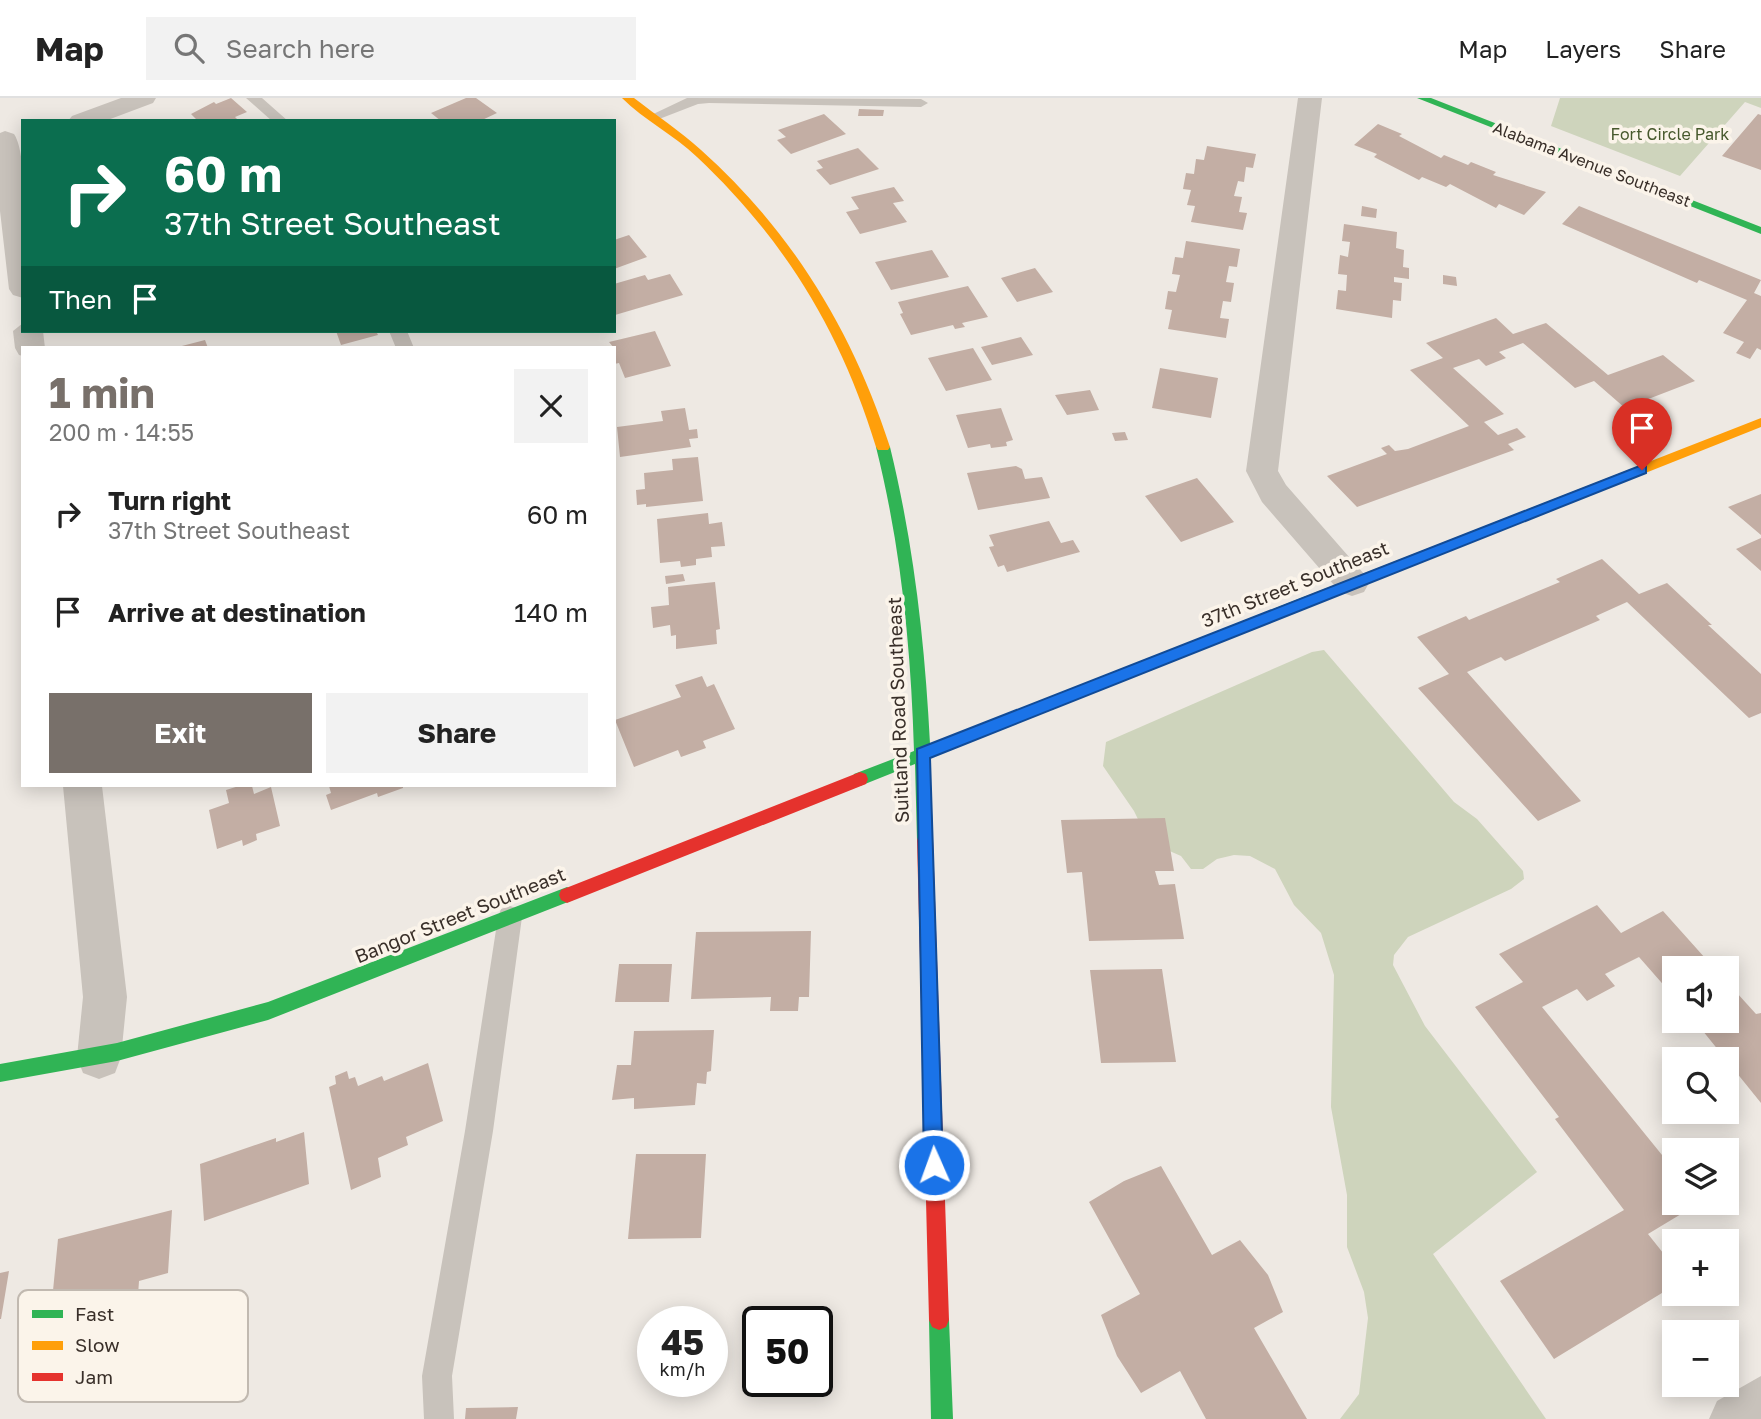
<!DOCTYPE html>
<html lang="en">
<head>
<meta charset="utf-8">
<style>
  :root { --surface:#fff; --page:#f2f2f2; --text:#222; --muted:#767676; --line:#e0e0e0; --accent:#78706a }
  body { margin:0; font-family:"Golos Text",sans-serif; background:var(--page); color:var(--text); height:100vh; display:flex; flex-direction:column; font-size:26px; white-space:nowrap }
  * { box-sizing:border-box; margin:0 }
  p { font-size:23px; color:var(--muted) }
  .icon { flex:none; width:38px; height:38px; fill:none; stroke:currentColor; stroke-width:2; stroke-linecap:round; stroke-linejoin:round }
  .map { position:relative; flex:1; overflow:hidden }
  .side { position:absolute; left:21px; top:248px; width:595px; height:441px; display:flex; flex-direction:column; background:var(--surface); border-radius:0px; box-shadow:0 4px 18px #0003 }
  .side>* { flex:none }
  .banner { position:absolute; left:21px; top:21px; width:595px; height:214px; border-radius:0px; box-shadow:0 4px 18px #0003; background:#0b6e4f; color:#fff; overflow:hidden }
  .tools { position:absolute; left:1662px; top:858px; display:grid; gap:14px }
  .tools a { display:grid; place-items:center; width:77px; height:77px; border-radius:0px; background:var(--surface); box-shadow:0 4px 18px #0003; font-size:35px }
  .speed { position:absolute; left:637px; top:1208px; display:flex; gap:14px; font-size:35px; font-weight:700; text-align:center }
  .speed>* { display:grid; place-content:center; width:91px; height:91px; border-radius:50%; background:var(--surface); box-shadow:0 4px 18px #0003; line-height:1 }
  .speed small { font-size:18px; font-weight:400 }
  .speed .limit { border:4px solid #111; border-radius:10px; background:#fff; color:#111 }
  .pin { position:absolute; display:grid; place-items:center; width:60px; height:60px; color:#fff; margin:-72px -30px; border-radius:50% 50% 50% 0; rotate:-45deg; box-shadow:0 0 7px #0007 }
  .pin .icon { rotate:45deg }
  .me { position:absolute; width:77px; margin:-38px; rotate:358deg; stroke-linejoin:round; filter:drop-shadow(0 0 5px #0008) }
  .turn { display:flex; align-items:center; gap:24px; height:147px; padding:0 28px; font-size:32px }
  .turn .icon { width:91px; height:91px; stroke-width:2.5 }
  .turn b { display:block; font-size:49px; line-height:60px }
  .then { display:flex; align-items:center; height:66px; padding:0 28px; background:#0003; gap:14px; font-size:26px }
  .round { display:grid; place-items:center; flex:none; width:74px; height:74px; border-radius:0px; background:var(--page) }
  .overview { display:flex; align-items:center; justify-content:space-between; height:119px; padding:0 28px }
  h1 { font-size:42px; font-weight:700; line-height:52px; color:var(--accent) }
  .button { display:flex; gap:14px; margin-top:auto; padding:14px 28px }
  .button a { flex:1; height:80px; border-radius:0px; background:var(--accent); color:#fff; font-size:28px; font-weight:700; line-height:80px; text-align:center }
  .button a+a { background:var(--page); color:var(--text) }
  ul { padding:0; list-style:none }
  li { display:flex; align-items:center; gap:21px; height:98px; padding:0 28px }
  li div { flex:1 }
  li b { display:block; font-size:26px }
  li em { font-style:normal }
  header { display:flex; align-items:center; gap:42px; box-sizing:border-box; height:98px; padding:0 35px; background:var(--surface); border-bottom:2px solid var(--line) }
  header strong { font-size:33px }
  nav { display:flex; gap:38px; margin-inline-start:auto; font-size:24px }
  .search { width:490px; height:63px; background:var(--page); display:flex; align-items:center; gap:18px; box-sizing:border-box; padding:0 24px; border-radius:0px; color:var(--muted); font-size:26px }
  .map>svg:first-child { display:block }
  .green { fill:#ced4bc }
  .building { fill:#c3aea4 }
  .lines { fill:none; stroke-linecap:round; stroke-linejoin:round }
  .lane { fill:#c8c2bb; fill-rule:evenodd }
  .street { fill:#c8c2bb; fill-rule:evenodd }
  .fast { fill:#30b455; fill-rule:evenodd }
  .slow { fill:#ff9f0a; fill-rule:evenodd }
  .jam { fill:#e5322d; fill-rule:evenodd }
  .route { fill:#1a73e8; stroke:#114b97; stroke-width:2 }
  .labels { text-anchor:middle; stroke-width:7; stroke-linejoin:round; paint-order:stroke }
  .far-park-label { font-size:16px; fill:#46582c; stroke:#fbf4ea }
  .far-street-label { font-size:16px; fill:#392f29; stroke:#fbf4ea }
  .street-label { font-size:19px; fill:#392f29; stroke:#fbf4ea }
  .key { fill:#fbf4ea; stroke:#c1b9b0; stroke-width:2 }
  .key-label { font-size:19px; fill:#392f29 }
</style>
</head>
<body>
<header>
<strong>Map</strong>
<div class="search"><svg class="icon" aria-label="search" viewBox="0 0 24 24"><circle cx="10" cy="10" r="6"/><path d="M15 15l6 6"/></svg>Search here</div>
<nav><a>Map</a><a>Layers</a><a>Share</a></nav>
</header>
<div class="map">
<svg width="1761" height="1321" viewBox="0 0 1761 1321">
  <rect width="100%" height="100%" fill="#eee9e3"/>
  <!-- green -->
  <path class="green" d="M1560,0H1761V10L1745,4L1680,78L1551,28Z
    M1324,552L1454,704L1477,721L1523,773L1524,781L1511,791L1408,839L1394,857L1393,867L1425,928L1537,1074L1433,1156L1546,1321H1340L1359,1296L1368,1220L1364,1194L1347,1149V1097L1331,1009L1334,877L1321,835L1294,807L1275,771L1250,758L1234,757L1217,761L1203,771H1191L1181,758L1149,744L1134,713L1103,668L1106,644L1312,554Z"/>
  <!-- building -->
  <path class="building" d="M231,0L247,14L235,19L239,23H198L191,16L214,4L216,6Z
    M466,0H476L497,15L480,23H441L431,15Z
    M859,11L884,12L883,18H858Z
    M824,16L846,36L791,56L777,42L786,39L778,32Z
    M1758,16L1761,17V72L1722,58Z
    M1378,26L1402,36L1399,38L1441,60L1444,57L1468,67L1471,64L1496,74L1493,77L1546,94L1524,117L1499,106L1496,110L1450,86L1446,89L1422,79L1419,82L1374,59L1377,56L1354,47Z
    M1207,48L1256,56L1253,70L1246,69L1244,84L1238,83L1234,98L1242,99L1239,114L1247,115L1243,132L1191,124L1195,108L1187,107L1191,92L1183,91L1186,75L1194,76L1196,61L1204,62Z
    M858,50L879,71L830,87L816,72L823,70L817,63Z
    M894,89L904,103L893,105L907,124L860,136L846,114L859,111L851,99Z
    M1362,108L1377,111L1376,120L1361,118Z
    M1579,108L1761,182L1754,195L1761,198V252L1757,250L1750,261L1736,255L1744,244L1723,235L1747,202L1699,182L1697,185L1562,126Z
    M1344,126L1397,134L1396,150L1404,152L1403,169L1409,170V181L1394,179V184L1402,185L1401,203L1393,202L1392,220L1336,211L1338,192L1346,193L1347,177L1338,176L1340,157L1348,159L1350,144L1342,143Z
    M629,137L647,159L614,171V142Z
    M1186,143L1240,151L1237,169L1229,168L1226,184L1234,185L1231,204L1223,203L1220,220L1229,221L1226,240L1168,231L1172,212L1165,211L1168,193L1176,194L1180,177L1172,176L1175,159L1183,160Z
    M932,152L949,179L891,192L875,164Z
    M1035,170L1053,194L1017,204L1001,180Z
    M670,176L683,197L615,217L614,186L645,177L648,182Z
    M1443,177L1456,179L1457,188L1443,186Z
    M968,188L988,219L962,225L965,229L955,231L953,227L911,237L900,216L903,215L898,204Z
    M1496,220L1513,236L1546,225L1608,277L1663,257L1695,283L1625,310L1594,283L1575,290L1523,245L1499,254L1506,260L1486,268L1479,261L1453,270L1504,316L1484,324L1498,337L1517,330L1526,339L1508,346L1514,352L1357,409L1327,378L1387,356L1381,350L1389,347L1395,353L1408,351L1469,328L1410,272L1443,260L1426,245Z
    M336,233H376L378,237L341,247Z
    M655,233L671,268L625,280L619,265L614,266V250L609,244Z
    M1021,239L1033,257L992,267L981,249Z
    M205,242L208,250H179L178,249Z
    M973,250L992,282L946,293L928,260Z
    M1160,270L1218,280L1211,320L1152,310Z
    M1090,292L1099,312L1067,317L1055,297Z
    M685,310L689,332L697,331L698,340L689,341L691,349L620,359L617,329L663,323L661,313Z
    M1001,310L1013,342L1006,344L1007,348L991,350L990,346L968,350L956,317Z
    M1125,334L1128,342L1115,343L1112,335Z
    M698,359L703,403L646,409V406L637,407L636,392L645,391L644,375L673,372L672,361Z
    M1016,368L1022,371L1025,381L1042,379L1050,400L978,412L967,375Z
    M1197,380L1234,424L1181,444L1145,398Z
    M1761,396V437L1728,409Z
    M708,415L709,426L722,424L725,448L711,449L712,459L696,461V467L681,469L680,463L660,465L657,421Z
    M1049,423L1061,445L1073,442L1080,454L1007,474L1004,467L998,469L989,449L994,448L989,437Z
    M1761,440V473L1736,451Z
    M1602,461L1639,496L1667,485L1712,527H1708L1761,576V615L1749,620L1627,504L1596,518L1600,522L1505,563L1501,559L1467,574L1581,703L1538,723L1418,590L1449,576L1417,539L1466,518L1469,522L1560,484L1556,481Z
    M683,476L685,483L666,486L665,478Z
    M715,484L720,531L716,532L717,546L676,551V537L671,538L670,527L653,530L651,509L669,507L668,489Z
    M702,578L707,589L714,586L735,631L703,643L706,650L681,659L678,652L634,669L615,622L681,599L675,587Z
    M239,688H252L254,696L271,689L280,728L256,736L257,742L243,748L242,742L217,751L209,712L229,705L226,692Z
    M329,688H403V690L378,699L377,695L331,712L326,697L331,695Z
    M1165,720L1174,773H1155L1159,787L1175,786L1184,841L1089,843L1082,774L1067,775L1061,722Z
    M1597,807L1621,835L1663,813L1714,870H1675V900L1639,859L1605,876L1615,888L1587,903L1577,891L1542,909L1675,1073V1104H1701L1648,1136L1675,1170V1187L1554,1261L1500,1183L1624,1112L1555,1021L1559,1019L1475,909L1523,884L1499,856Z
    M811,833L809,899H799L798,913H770L771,899L691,901L696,834Z
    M619,866H672L669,904H615Z
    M1162,871L1176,964L1101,965L1090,872Z
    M1727,884L1756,916L1761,915V1005L1694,922H1727Z
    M714,932L711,973L707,974L706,986L697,985L695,1007L634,1011V1000L612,1002L617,967H631L634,933Z
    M428,965L443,1023L406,1039L408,1047L378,1060L381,1079L351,1092L329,989L336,986L335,978L347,973L349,981L355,979L358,988L382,978L384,983Z
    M304,1034L309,1086L204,1123L200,1066L276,1040V1044Z
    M636,1056H706L701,1140L628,1141Z
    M1161,1068L1212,1157L1240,1142L1268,1177L1283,1214L1254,1230L1307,1321H1206L1180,1273L1141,1295L1117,1258L1101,1217L1140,1196L1089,1104L1124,1083Z
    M172,1112L168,1175L139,1183L135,1240L76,1256L82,1195L52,1203L58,1141Z
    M9,1173L1,1221H0V1175Z
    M518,1309L516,1321H465L466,1310Z"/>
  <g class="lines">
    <!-- lane -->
    <path class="lane" d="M246,0H262L288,23H272Z
      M687,0L921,1L928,5L921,9L709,5L698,6L654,23L647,19Z
      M389,233H407L414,250H396Z
      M510,808L519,811L522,819L493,1033L452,1278L454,1321H424L422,1278L465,1033L498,819L501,811Z"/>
    <!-- street -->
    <path class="street" d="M121,0H156L153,5L105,23H68L72,18Z
      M1298,0H1322L1278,373L1286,387L1364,476L1369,485L1364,494L1352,498L1340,494L1262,404L1246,373Z
      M5,33L14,36C30,59 23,167 23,200L13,197L9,191L0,113V35Z
      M23,225V233H43L45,250H23V258L19,257L15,250L13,233Z
      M63,688H102L127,899L121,959L115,975L99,981L83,975L77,959L83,899Z
      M1761,1278V1321H1709L1717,1303Z"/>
    <!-- fast -->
    <path class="fast" d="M1417,0H1431L1761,129V136Z
      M883,344L890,349C914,447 925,546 930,646L1306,498H1316L1318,502L1316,506L930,660L933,742L931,747L925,749L919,747L917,742L915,666L860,688L854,686L852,681L854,676L914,653C911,550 901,449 876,349Z
      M567,789L573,792L575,797L573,802L268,922L117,963L0,984V966L117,945L268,904Z
      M939,1212L946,1215L949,1222L953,1321H931L929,1222L932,1215Z"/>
    <!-- slow -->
    <path class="slow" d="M622,0H634C656,17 680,33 701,52C792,133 853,234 890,349L888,352H878L876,349C841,234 785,142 697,59C674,37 644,22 622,0Z
      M1761,320V329L1316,506H1306L1304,502L1306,498Z"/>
    <!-- jam -->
    <path class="jam" d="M860,674L866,676L868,681L866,686L567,805L561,802L559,797L561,792Z
      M925,735L931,737L933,742L949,1222L946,1229L939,1232L932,1229L929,1222L917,742L919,737Z"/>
  </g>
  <!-- route -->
  <path class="route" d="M1642,367L1646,368V375L930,660L943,1067L940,1074L934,1077L927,1074L924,1067L917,651Z"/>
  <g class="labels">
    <!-- far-park labels -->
    <g class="far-park-label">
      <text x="1670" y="42">Fort Circle Park</text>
    </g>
    <!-- far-street labels -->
    <g class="far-street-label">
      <text transform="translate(1592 66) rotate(21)" y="6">Alabama Avenue Southeast</text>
    </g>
    <!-- street labels -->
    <g class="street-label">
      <text transform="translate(1295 486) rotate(-22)" y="7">37th Street Southeast</text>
      <text transform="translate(898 612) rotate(-92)" y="7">Suitland Road Southeast</text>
      <text transform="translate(460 817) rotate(-22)" y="7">Bangor Street Southeast</text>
    </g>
  </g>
  <!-- legend -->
  <rect x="18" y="1192" width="230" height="112" rx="10" class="key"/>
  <rect x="32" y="1212" width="31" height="8" fill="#30b455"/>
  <rect x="32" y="1243" width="31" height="9" fill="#ff9f0a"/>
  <rect x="32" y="1275" width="31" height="8" fill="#e5322d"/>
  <g class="key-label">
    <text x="75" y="1223">Fast</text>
    <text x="75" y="1254">Slow</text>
    <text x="75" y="1286">Jam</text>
  </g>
</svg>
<div class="tools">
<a><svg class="icon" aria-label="sound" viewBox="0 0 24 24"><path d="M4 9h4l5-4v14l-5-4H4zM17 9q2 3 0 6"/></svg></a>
<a><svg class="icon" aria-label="search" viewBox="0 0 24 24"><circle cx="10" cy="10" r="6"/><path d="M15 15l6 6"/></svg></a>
<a><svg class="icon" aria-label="layers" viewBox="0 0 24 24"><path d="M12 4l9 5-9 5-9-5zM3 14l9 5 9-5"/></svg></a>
<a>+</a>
<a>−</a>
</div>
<div class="speed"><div>45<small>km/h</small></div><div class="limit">50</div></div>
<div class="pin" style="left:1642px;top:372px;background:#d93025"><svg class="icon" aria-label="arrive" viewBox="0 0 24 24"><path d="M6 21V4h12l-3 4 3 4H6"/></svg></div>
<svg class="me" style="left:934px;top:1067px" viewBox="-20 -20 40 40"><circle r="17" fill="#1a73e8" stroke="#fff" stroke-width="3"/><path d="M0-11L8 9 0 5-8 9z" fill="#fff"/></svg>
<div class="banner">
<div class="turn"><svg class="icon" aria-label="right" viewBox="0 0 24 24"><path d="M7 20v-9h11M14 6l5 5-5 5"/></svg><div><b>60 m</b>37th Street Southeast</div></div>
<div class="then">Then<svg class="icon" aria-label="arrive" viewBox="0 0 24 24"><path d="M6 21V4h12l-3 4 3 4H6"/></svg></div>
</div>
<section class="side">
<div class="overview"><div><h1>1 min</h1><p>200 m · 14:55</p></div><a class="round"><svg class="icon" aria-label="close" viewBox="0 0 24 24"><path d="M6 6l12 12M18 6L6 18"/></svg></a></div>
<ul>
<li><svg class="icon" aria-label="right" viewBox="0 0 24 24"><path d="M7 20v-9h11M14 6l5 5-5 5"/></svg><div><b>Turn right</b><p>37th Street Southeast</p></div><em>60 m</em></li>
<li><svg class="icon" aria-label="arrive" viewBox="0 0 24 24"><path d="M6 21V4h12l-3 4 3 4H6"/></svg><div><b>Arrive at destination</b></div><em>140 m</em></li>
</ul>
<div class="button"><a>Exit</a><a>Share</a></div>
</section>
</div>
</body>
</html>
